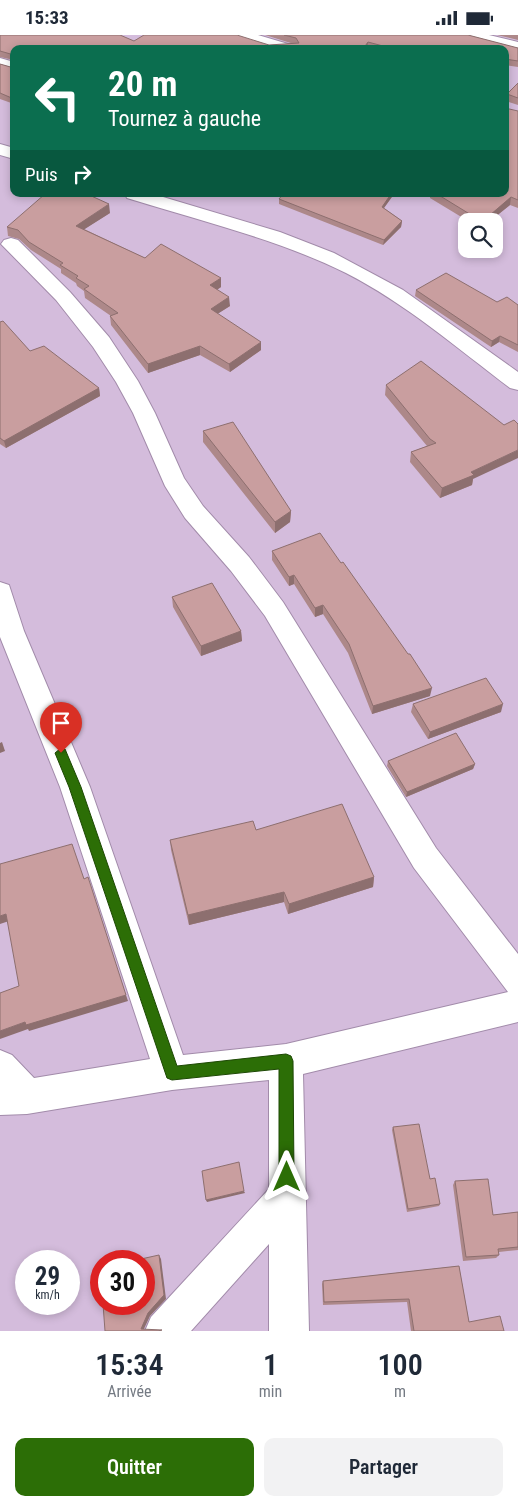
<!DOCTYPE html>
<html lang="fr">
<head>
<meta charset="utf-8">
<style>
  :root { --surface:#fff; --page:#f2f2f3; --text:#1f2937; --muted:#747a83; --accent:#2c6e06 }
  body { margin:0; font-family:"Roboto Condensed",sans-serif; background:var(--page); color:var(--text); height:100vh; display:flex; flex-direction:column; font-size:19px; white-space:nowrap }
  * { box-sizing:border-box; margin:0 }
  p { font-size:16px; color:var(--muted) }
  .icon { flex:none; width:28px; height:28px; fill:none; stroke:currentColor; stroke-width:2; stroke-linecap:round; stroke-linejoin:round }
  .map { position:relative; height:1296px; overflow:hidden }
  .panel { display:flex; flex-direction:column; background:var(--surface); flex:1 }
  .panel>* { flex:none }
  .top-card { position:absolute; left:10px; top:10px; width:499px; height:152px; border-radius:10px; box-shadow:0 2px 8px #0003; background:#0b6e4f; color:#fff; overflow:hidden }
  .fabs { position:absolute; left:458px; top:178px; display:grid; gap:10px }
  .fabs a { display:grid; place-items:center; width:45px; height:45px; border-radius:10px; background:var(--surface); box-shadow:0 2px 8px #0003; font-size:25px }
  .speed { position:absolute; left:15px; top:1215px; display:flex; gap:10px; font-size:25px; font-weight:700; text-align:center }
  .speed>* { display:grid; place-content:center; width:65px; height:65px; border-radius:50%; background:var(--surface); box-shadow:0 2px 8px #0003; line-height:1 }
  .speed small { font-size:12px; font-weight:400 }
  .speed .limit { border:8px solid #d22; background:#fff; color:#111 }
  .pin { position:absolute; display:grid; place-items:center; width:42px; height:42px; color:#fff; margin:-51px -21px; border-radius:50% 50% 50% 0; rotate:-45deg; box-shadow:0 0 5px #0007 }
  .pin .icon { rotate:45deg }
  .me { position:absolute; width:55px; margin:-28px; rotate:0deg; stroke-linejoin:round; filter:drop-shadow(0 0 4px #0008) }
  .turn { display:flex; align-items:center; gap:18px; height:105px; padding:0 15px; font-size:22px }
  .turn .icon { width:65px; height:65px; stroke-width:2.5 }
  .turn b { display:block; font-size:35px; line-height:42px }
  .then { display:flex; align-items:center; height:48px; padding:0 15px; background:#0003; gap:10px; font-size:19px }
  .eta { display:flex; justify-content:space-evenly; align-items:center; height:85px; text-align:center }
  .eta b { font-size:30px; font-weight:600; line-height:35px }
  .cta { display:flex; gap:10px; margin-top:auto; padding:10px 15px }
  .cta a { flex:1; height:58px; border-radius:10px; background:var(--accent); color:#fff; font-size:20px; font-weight:600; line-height:58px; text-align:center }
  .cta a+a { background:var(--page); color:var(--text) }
  .status { display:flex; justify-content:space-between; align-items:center; height:35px; padding:0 25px; background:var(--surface); direction:ltr }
  .status svg { height:14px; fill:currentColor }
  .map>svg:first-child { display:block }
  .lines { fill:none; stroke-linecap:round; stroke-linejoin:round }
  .minor-casing { stroke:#a28baa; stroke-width:2 }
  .minor { fill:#fff; fill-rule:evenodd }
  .wall { fill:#ad8889 }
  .shaded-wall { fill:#8d6f6f }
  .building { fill:#c99e9f; stroke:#8d6f6f }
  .route { fill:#2c6e06; stroke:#1d4804 }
</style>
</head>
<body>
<div class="status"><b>15:33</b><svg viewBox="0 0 49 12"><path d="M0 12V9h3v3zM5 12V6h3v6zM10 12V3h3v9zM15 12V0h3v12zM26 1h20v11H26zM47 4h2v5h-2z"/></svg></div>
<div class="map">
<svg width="518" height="1296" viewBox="0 0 518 1296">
  <rect width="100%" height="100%" fill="#d4bcdc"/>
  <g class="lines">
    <!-- minor casing -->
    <g class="minor-casing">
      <path id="minor" d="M232,0H258L295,11L297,14H270L234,3Z
        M462,0H489L518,7V17L464,3Z
        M0,23L14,27V37L0,33Z
        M0,109L14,113V124L0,120Z
        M125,159H153L280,197L334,218L403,255L518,337V355L510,353C457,313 405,268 346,238C277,204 201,186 127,163Z
        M11,203L18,205L70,257L109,302L138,346L155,378L184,443L203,471L249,522L283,567L436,813L518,919V987L303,1039L309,1296H269V1209L191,1296H145L151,1282L269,1154V1045L172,1055L27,1079L0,1080V1015L12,1020L34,1043L150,1024L60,752L0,602V547L9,550L24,596L90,752L183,1020L286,1009L508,957L414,833L265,581L231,536L185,483L165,451L133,378L116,347L93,312L56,265L1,209L4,205Z"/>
    </g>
    <!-- minor -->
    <use href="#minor" class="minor"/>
  </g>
  <!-- wall -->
  <path class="wall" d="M0,0L134,6L269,10L294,9L265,0H468L518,13V32L505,30V14H371L368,13L14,14V25L0,22Z
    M497,0H518V5Z
    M0,29L14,33V69L0,64Z
    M518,48V70L506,66L507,59Z
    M518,76V173L510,170L490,186H468L430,163V159H505Z
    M394,159L384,173L402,186L401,192L383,210L279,169V164Z
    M110,178L84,194L145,223L221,243V252L217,255L230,271L217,279L261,315L230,337L200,320L148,338L111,290L110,281H111L85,263L84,256L77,251L76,248L61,238V234L31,215L19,204L8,201L7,192Z
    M416,255L518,270V317L499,307L491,312L415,261Z
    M0,287L30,316L99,353L100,361L6,413L0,409Z
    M386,350L473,444L472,450L440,463L410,427L411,417L427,411L385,360Z
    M203,396L291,476L290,487L275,498L203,407Z
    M272,516L430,661L372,679L348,618L323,579L315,582L294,549L289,551L272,525Z
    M172,562L241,596L242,606L201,621L173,572Z
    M413,669L501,677L428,704L411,677Z
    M388,726L475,729L473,734L406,762L387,731Z
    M256,795L374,842L373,852L288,879L284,867L189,890L171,815L170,805Z
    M393,1092L430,1144L440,1169L439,1171L407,1177L392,1095Z
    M455,1146L493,1180L518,1177V1215L499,1217V1220L496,1223L463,1226L453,1150Z
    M459,1231L469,1287L504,1296H411L407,1267L323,1270L322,1249L323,1246Z"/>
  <!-- shaded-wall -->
  <path class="shaded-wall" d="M368,7L367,14H363Z
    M391,159H394L381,177L382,172Z
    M511,162L510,170L490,186H483Z
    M109,169L110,178L77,199L76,191Z
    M402,186L401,192L383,210L384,205Z
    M221,243V252L210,259V250Z
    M229,262L230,271L211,283V274Z
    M500,301L499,307L491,312L492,306Z
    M261,307V315L230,337L229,329Z
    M200,311V320L148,338V329Z
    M99,353L100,361L6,413L4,406Z
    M518,415V423L473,444L472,450L440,463L442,453L471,437Z
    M291,476L290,487L275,498V487Z
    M294,540V549L289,551V542Z
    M323,570V579L315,582V573Z
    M241,596L242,606L201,621V611Z
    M432,653L430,661L372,679L373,671Z
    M503,669L501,677L428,704L430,697Z
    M2,707L5,716L0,718V708Z
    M475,729L473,734L406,762L407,757Z
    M374,842L373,852L288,879L289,869Z
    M284,857V867L189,890L188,880Z
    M6,879L9,886L0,889V881Z
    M126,960L128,966L29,996L28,994L0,1004V996L25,987Z
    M244,1156L245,1158L207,1167L206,1165Z
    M159,1220L161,1224L166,1264L150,1281L143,1296L141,1294Z"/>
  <!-- building -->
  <path class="building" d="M0,0H120L134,6L144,0H237L269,10L299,8L296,3L284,0H468L518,13V26L505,24V14H394L368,7L363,14H14V20L0,16Z
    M0,29L14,33V64L0,58Z
    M518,48V63L507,59Z
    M505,73L518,76V165L511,162L483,186H481L437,159H505Z
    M45,159H87L109,169L76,191L145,223L161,209L221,243L210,250L229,262L211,274L261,307L229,329L200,311L148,329L110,281L118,278L84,254L89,251L76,243L78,241L60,230L63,228L29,207L18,195L7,192Z
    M283,159H391L382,172L402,186L384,205L279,164Z
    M446,238L497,267L507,262L518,270V310L500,301L492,306L416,255Z
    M3,286L30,316L44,311L99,353L4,406L0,403V287Z
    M421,326L504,390L514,385L518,389V415L471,437L474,440L442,453L411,417L436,408L430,404L386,350Z
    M233,387L291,476L275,487L203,396Z
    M320,498L341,528L343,527L408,619H410L432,653L373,671L349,609L323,570L315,573L294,540L289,542L272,516Z
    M212,548L241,596L201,611L172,562Z
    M486,643L503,669L430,697L413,669Z
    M456,698L475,729L407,757L388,726Z
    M342,769L374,842L289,869L284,857L188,880L170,805L253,786L256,795Z
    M72,809L84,844L88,842L126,960L26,990L25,987L0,996V958L19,951L6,879L0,881V829Z
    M419,1089L430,1144L435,1143L440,1169L408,1174L393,1092Z
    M239,1127L244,1156L206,1165L202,1136Z
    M488,1144L493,1180L518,1177V1212L498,1214L499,1220L466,1222L455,1146Z
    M159,1220L164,1260L148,1278L141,1294L162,1295L158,1296H105L103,1269H144V1226H132Z
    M459,1231L469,1287L500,1281L504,1296H414L409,1264L324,1267L323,1246Z
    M100,1233H101V1249Z"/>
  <!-- route -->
  <path class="route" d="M61,713L65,714L81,752L177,1031L286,1019L291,1021L293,1026L294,1142L292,1148L287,1150L282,1148L279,1142V1034L172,1045L167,1043L69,752L55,718Z"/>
</svg>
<div class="fabs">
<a><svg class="icon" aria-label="search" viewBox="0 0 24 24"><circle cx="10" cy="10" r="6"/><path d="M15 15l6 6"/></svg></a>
</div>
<div class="speed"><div>29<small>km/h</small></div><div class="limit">30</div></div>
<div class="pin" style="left:61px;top:718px;background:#d93025"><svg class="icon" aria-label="arrive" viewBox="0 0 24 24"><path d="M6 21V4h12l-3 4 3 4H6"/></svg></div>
<svg class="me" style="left:287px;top:1142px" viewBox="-20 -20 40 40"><path d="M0-17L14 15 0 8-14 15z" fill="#2c6e06" stroke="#fff" stroke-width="4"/></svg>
<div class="top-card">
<div class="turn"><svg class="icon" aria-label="left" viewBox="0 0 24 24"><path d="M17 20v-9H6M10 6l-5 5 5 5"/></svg><div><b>20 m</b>Tournez à gauche</div></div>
<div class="then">Puis<svg class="icon" aria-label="right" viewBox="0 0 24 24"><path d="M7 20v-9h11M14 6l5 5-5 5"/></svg></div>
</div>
</div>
<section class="panel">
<div class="eta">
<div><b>15:34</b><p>Arrivée</p></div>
<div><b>1</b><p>min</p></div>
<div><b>100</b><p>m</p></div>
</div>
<div class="cta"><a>Quitter</a><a>Partager</a></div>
</section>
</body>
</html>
